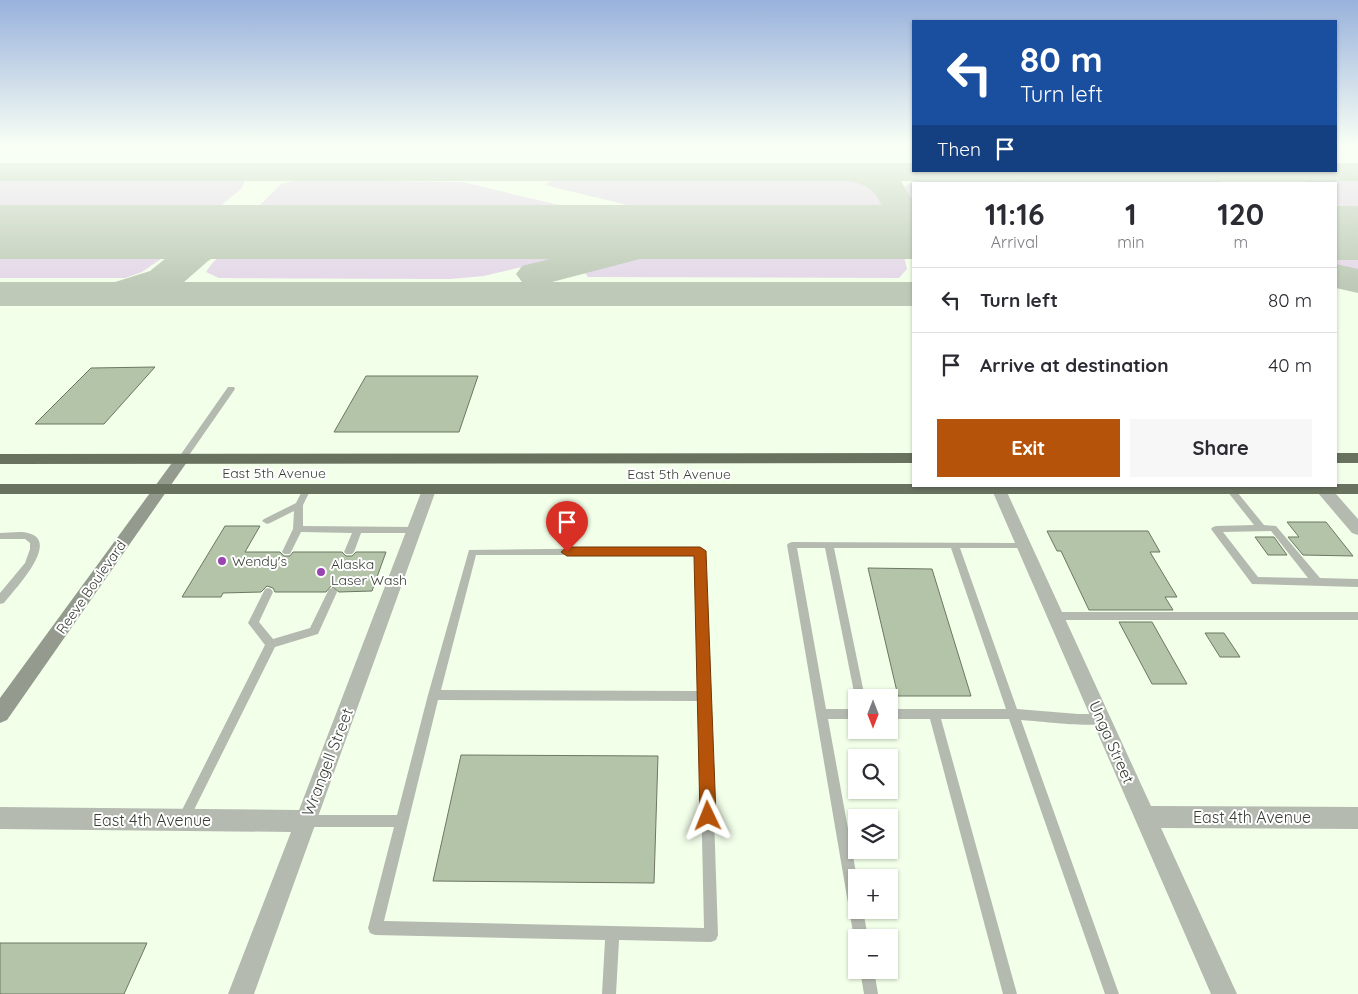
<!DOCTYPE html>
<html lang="en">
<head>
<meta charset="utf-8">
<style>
  :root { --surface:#fff; --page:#f7f7f7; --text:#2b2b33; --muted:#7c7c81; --line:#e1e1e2; --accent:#b45309 }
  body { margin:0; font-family:Quicksand,sans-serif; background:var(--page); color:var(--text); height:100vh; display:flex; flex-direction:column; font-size:19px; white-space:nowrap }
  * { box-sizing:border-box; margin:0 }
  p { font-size:16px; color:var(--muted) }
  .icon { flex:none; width:28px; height:28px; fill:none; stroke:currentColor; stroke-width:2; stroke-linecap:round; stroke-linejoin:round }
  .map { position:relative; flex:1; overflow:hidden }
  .panel { position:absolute; left:912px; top:182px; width:425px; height:305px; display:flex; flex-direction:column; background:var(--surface); border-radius:0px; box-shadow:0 1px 4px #0004 }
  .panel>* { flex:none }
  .banner { position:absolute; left:912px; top:20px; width:425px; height:152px; border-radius:0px; box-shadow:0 1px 4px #0004; background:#1a4fa0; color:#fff; overflow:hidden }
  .needle { width:32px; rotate:180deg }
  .fabs { position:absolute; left:848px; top:689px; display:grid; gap:10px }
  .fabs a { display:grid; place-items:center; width:50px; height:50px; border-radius:0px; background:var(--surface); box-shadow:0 1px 4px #0004; font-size:25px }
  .pin { position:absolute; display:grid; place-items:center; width:42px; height:42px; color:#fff; margin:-51px -21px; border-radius:50% 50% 50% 0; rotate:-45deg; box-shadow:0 0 5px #0007 }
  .pin .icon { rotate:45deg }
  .me { position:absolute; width:55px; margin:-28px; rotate:358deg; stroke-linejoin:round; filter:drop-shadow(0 0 4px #0008) }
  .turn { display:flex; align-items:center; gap:18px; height:105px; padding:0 25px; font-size:22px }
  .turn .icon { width:65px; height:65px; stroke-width:2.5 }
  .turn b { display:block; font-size:35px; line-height:42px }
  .then { display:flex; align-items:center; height:48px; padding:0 25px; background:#0003; gap:10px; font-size:19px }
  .eta { display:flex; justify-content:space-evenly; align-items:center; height:85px; text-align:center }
  .eta b { font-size:30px; font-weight:800; line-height:35px }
  .action { display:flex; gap:10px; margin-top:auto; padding:10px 25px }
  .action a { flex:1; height:58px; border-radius:0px; background:var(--accent); color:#fff; font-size:20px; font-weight:800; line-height:58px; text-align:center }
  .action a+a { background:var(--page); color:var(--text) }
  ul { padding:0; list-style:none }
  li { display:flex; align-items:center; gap:15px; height:65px; padding:0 25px; border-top:1px solid var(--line) }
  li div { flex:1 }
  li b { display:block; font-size:19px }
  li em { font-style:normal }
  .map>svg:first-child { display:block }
  .green { fill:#e4d7e8 }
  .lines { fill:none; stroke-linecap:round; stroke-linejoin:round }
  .taxiway { fill:#becab7; fill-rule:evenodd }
  .runway { fill:#becab7; fill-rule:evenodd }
  .building { fill:#b4c4a8; stroke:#6d7764 }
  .lane { fill:#b5bab1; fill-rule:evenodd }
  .street { fill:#b5bab1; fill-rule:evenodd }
  .secondary { fill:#949b8e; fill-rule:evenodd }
  .highway { fill:#68725f; fill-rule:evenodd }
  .route { fill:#b45309; stroke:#753606 }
  .poi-dot { fill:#9944b2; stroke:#fff; stroke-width:2 }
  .labels { text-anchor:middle; stroke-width:4; stroke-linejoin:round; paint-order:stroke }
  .street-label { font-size:14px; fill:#393e35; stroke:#fff }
  .poi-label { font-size:14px; fill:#393e35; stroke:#fff; text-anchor:start }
  .near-street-label { font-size:16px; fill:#393e35; stroke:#fff }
</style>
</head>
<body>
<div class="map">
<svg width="1358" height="994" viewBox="0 0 1358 994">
  <rect width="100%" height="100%" fill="#f2ffe9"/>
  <!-- green -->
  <path class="green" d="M0,179L243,180L244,184L241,189L212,213L192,218L0,217Z
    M297,180L462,182L576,209L572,215L260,216L255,210L281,184Z
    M929,180L1220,181L1227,184H914L912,207L902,189L912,182Z
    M551,181H852L875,187L883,208L874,215H668L545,185Z
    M1307,181H1358V215H1336V184H1291Z
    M150,248L163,250L161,259L142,272L125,278H0V249Z
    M239,249L565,251L568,256L484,276L450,279L219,278L206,272C215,258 222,253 239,249Z
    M675,249L886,250L904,256L907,269L899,278L588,277L585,273L595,268Z
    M1336,250H1358V271L1336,267Z"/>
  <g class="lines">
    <!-- taxiway -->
    <path class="taxiway" d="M0,163H914V171H1336V163H1358V181H901L914,203V258L882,246L846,240L841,232L846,224L859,221L896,227C874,204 885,187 848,181H0Z
      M267,221L280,224L285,232L280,240L226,250L208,261L184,282H522L516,274L522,266L677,227L720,221L733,224L738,232L733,240L678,249L552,282H914V306H0V282H115L150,271L182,245L200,234L236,225Z
      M1336,264L1358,269V293L1336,288Z"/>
    <!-- runway -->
    <path class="runway" d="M0,205H914V259H0Z
      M1336,206H1358V260H1336Z"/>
  </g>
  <!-- building -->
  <path class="building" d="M155,367L104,424H35L91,368Z
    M366,376H478L459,432H334Z
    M1287,522H1326L1353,556L1303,555L1288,537H1299Z
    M225,526H260L245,552H280L284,556H290L293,552H342L346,556H352L356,552H386L372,591L339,592L331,586L326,592H275L273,588L267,586L261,592L223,593L221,597H182Z
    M1047,531H1148L1160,552H1150L1177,597H1165L1173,610H1089L1061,551H1057Z
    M1255,537H1274L1287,555H1268Z
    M868,568L932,569L971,696H898Z
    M1119,622H1152L1187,684H1152Z
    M1205,633H1224L1240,657H1220Z
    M461,755L658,756L654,883L433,881Z
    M0,943H147L124,994H0Z"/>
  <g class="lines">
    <!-- lane -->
    <path class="lane" d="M228,387H234L235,389L185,461H179L178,459L179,457Z
      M307,486L311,489L303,505V526L416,527L419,528L421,530L419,532L416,533H361L354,552L352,554H346L344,552L352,533L301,532L290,554H284L282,552L293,529L294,511L270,523L267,524L262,521L264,519L296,503L304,487Z
      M1229,486L1233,487L1264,525L1276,526L1320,578L1358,579V587L1252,584L1211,529L1213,527L1216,526L1254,525L1227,491L1226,489ZM1271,531L1308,578L1258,577L1223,532Z
      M0,533C9,533 20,531 28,533C62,541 13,591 4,603L0,604V593L25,563L30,549V543L25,539H0Z
      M792,542L1027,543L1029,545L1027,547L1024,548H960L1017,709L1078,714H1101L1105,715L1107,719L1105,723C1090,728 1039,721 1021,720L1119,994H1105L1009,719H941L1017,994H1003L930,719H889V709H1006L951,548H834L865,698H856V702L825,548H797L826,709H856V719H828L857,878L856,910H863L868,938H856V943L854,938L787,545L789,543Z
      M700,547L703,549L705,551L718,935L716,940L711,942L619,940L616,994H602L605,940L375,935L370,933L368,928L394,827H305L301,825L299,821L301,817L305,815H397L428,695L469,550ZM476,555H695L698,691L441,690ZM438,700L699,701L704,928L384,921Z
      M268,588L271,589L273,592L259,622L273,639L310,628L329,589L332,588L335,589L337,592L318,634L275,647L187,824L183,826L179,824L177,820L179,816L265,645L248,623L265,589Z
      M1057,612H1358V620H1057L1053,619L1052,616L1053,613Z
      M860,970H874L878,994H864Z"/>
    <!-- street -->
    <path class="street" d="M429,485L436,490L254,994H228L291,832L0,829V807L299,810L422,490Z
      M994,486H1004L1006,490L1151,806L1358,807V829L1161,828L1237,994H1211L992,490Z
      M1317,486H1329L1358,519V535L1352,533L1318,493L1316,489Z"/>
    <!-- secondary -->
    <path class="secondary" d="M182,454L189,459L187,462L7,720L0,723V698L177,456Z"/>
    <!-- highway -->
    <path class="highway" d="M914,453V463L0,464V454Z
      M1336,453H1358V463H1336Z
      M0,484H914V486H1336V484H1358V494H0Z"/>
  </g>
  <!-- sky -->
  <linearGradient id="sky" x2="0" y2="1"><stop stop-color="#99b2dc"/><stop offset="0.51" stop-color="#f9fff5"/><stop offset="1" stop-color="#f9fff5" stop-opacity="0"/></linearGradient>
  <rect width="1358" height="285" fill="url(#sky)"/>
  <!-- route -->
  <path class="route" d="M567,547H700L706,551L716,816L714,822L708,824L702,822L700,816L694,556H567L561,552Z"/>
  <!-- markers -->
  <g class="poi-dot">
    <circle cx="222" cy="561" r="5"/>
    <circle cx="321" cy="572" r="5"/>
  </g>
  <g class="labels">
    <!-- street labels -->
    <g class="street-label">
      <text x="274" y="478">East 5th Avenue</text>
      <text x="679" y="479">East 5th Avenue</text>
      <text transform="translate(91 587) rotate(-55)" y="5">Reeve Boulevard</text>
    </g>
    <!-- poi labels -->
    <g class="poi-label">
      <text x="232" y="566">Wendy's</text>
      <text x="331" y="569">Alaska<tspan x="331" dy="16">Laser Wash</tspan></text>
    </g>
    <!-- near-street labels -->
    <g class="near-street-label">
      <text transform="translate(1112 742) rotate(66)" y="6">Unga Street</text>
      <text transform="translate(327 762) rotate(-69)" y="6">Wrangell Street</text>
      <text x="1252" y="823">East 4th Avenue</text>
      <text x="152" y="826">East 4th Avenue</text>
    </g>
  </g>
</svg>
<div class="fabs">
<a><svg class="needle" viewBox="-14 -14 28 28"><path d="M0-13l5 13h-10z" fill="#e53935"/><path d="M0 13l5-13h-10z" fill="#7c7c81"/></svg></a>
<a><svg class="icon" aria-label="search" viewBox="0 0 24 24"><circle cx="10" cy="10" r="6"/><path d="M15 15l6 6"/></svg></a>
<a><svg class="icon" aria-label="layers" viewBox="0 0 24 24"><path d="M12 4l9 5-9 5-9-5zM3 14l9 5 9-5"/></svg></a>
<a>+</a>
<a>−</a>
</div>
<div class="pin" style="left:567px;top:552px;background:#d93025"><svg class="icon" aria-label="arrive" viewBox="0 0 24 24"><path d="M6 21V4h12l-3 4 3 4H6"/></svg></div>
<svg class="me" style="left:708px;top:816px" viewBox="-20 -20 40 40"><path d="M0-17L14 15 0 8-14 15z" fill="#b45309" stroke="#fff" stroke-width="4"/></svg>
<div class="banner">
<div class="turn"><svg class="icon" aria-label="left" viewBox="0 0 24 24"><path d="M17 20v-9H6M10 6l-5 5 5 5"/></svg><div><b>80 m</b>Turn left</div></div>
<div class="then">Then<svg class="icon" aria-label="arrive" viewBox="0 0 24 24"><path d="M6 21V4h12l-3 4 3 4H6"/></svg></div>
</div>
<section class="panel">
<div class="eta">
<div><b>11:16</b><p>Arrival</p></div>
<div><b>1</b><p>min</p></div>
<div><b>120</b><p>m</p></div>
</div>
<ul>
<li><svg class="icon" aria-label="left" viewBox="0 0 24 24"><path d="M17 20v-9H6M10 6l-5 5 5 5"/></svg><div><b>Turn left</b></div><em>80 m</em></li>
<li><svg class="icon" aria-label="arrive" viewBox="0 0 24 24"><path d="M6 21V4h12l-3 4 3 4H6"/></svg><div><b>Arrive at destination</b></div><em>40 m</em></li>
</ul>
<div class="action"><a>Exit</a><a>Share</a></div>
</section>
</div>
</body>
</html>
